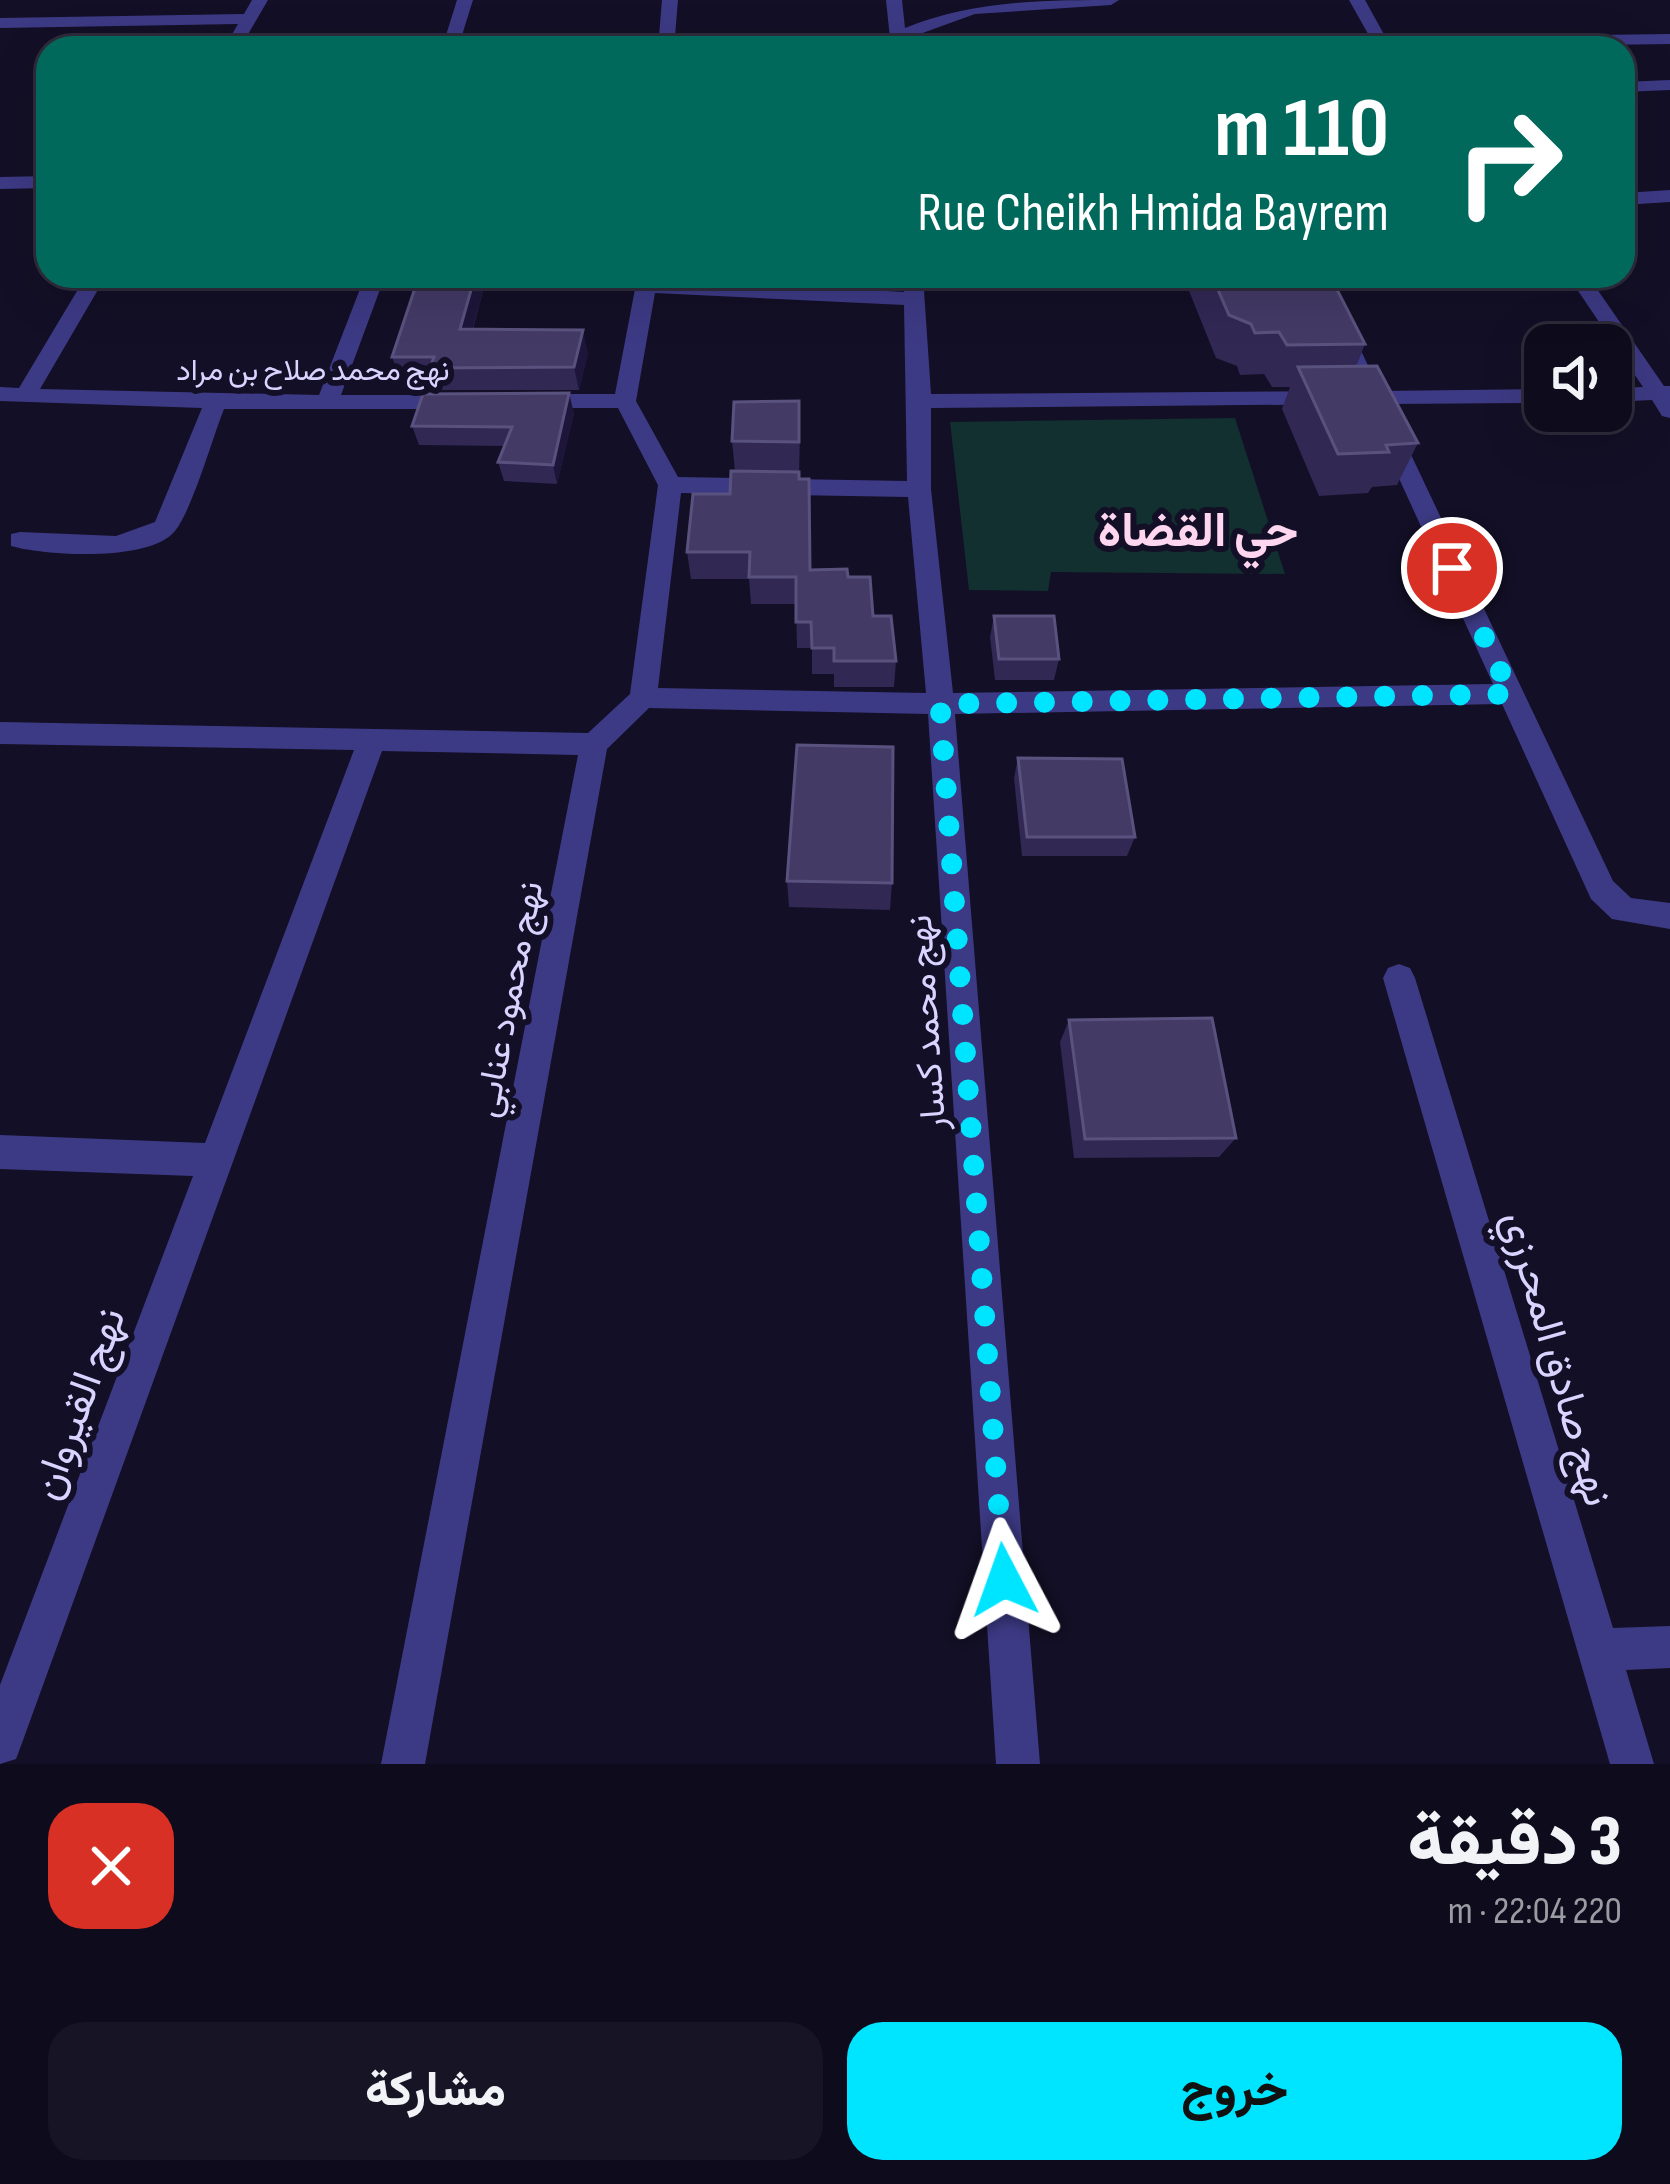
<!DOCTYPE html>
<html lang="ar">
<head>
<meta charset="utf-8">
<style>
  :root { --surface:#0e0b1c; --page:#171425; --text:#f1f3f6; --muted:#9b9ba3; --line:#2e2b3b; --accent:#00e5ff }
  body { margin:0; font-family:"Sofia Sans Condensed",Vazirmatn,sans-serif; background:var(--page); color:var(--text); direction:rtl; height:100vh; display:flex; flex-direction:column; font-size:45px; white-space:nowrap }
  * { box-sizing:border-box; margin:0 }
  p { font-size:39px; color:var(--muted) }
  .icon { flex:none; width:66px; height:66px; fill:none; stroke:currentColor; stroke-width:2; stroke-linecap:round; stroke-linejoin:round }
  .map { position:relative; height:1764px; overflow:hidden; direction:ltr }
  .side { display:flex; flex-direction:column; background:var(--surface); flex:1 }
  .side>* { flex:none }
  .hud { position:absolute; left:36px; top:36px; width:1599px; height:252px; border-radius:36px; box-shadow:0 12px 48px #0002,0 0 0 3px var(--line); direction:rtl; background:#00695c; color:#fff; overflow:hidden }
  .buttons { position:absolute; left:1524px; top:324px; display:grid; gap:24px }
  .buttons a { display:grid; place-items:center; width:108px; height:108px; border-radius:24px; background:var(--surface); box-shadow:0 12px 48px #0002,0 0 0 3px var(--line); font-size:60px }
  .pin { position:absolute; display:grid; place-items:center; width:102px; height:102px; color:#fff; margin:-51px; border:6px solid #fff; border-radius:50%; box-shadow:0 3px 12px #0007 }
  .me { position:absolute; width:132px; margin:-66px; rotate:356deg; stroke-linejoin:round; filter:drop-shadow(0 0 9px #0008) }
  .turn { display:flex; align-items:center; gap:42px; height:252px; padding:0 48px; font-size:54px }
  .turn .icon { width:156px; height:156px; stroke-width:2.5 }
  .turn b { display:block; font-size:84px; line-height:102px }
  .round { display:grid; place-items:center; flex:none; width:126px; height:126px; border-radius:36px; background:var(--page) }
  .headline { display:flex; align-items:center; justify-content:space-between; height:204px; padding:0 48px }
  h1 { font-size:72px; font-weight:800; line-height:90px }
  .action { display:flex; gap:24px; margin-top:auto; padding:24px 48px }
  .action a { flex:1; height:138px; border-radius:36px; background:var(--accent); color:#111; font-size:48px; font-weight:800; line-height:138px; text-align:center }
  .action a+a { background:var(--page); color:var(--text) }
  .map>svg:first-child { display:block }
  .green { fill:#12302f }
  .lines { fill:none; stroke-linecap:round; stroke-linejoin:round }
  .minor { fill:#3d3a85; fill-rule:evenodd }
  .wall { fill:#312854 }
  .shaded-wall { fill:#1d163a }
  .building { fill:#433a66; stroke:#5a527e; stroke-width:3 }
  .route { stroke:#00e5ff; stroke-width:21; stroke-dasharray:0 37.8 }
  .labels { text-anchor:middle; stroke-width:12; stroke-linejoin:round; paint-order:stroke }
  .far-street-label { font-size:30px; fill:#d9d4ff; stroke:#130f26 }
  .street-label { font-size:36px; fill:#d9d4ff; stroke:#130f26 }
  .near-street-label { font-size:42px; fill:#d9d4ff; stroke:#130f26 }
  .district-label { font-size:48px; font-weight:bold; fill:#ffd6f0; stroke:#130f26 }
</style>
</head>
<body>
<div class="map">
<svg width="1670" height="1764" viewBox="0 0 1670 1764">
  <rect width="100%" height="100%" fill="#130f26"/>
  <!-- green -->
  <path class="green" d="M1235,418L1285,574L1051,572L1048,591L969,590L950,422Z"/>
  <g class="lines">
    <!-- minor -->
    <path class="minor" d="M252,0H268L240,48H224L238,24L0,28V18L244,14Z
      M457,0H473L458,48H442Z
      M662,0H678L674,48H658Z
      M886,0H902L905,28C973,0 1045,0 1119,0L1111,5L975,14L906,39L907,48H891Z
      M1349,0H1365L1386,38L1670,34V44L1376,48Z
      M1670,80V90L1623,92V82Z
      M48,176V188L0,189V177Z
      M1670,190V202L1623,205V193Z
      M86,276H106L40,389L319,395L365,276H385L341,395H457L468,402L457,409H224C212,439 193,508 175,531C150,562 47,556 11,546V534L20,532L116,536L155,522L202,408L0,401V387L19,388Z
      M610,276L904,292L903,276H923L931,394L1358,391L1306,276H1326L1380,391L1545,389V403L1387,404L1613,881L1631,898L1670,903V929L1612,919L1591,899L1502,704L955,714L1040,1764H996L928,714L649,708L607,749L425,1764H381L578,755L382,751L22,1743L16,1759L0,1764V1685L193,1176L0,1169V1135L205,1143L354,750L0,744V722L588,733L630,694L658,485L618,408H535L524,401L535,394H615L635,289ZM655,293L904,305L907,481L678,477L636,401ZM1365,404L1493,684L953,693L931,489V408ZM681,493L908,497L926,693L658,688Z
      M1568,276H1588L1664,386H1670V418L1662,416L1652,400L1611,402V388L1643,387Z
      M1399,964L1410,968L1415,978L1613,1628L1670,1626V1668L1626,1670L1654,1764H1610L1383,978L1388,968Z"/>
  </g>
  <!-- wall -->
  <path class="wall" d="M419,276H487L473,329L588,353L579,390H437L434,379H400L392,357Z
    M1183,276H1330L1365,344L1356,367L1418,443L1397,485L1372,487L1368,493L1319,496L1282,409L1290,387H1272L1264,374L1240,375L1237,366L1216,358Z
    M574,413L557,484L504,481L498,462L504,446L419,445L412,426Z
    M800,434L799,475L810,570L848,577L873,616L896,661L894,687H834V674H812V648H797L796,604H751L749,579H691L687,552L730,494L735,471L732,441Z
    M994,616L1059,659L1054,680H995L990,637Z
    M1018,758L1135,837L1127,856H1022L1014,778Z
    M787,881L892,883L890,910L789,907Z
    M1069,1020L1236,1138L1219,1157L1074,1158L1060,1042Z"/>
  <!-- shaded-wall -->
  <path class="shaded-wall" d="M475,276H487L466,352L460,329Z
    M583,330L588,353L579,390L574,367Z
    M569,393L574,413L557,484L553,465Z"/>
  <!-- building -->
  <path class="building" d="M419,276H475L460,329L583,330L574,367L430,368L434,357H392Z
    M1212,276H1330L1365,344L1287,345L1279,332L1255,333L1251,324L1229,315Z
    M1377,366L1418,443L1386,445L1389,452L1338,454L1298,367Z
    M569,393L553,465L498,462L512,427L412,426L423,394Z
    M799,401V442L732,441L734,402Z
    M731,471L799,472V479H809L810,570L847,569L848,577H870L873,616H891L896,661H834V648H812L811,622H796V577H749L750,552H687L693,494H730Z
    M994,616H1054L1059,659H999Z
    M797,745L893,747L892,883L787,881Z
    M1018,758L1122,759L1135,837H1027Z
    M1212,1018L1236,1138L1085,1139L1069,1020Z"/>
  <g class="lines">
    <!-- route -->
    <path class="route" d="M1004,1580L940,704L1511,694L1452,568"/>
  </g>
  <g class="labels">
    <!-- far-street labels -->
    <g class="far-street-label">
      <text x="313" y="380">نهج محمد صلاح بن مراد</text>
    </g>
    <!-- street labels -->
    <g class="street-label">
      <text transform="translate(507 999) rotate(-79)" y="13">نهج محمود عنابي</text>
      <text transform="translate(925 1023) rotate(-94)" y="13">نهج محمد كسار</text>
    </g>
    <!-- near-street labels -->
    <g class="near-street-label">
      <text transform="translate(1559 1358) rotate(74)" y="15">نهج صادق المحرزي</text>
      <text transform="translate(77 1403) rotate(-70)" y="15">نهج القيروان</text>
    </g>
    <!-- district labels -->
    <g class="district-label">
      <text x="1198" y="546">حي القضاة</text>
    </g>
  </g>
</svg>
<div class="buttons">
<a><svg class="icon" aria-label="sound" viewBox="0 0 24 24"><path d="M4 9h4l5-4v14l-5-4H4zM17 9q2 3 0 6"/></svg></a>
</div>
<div class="pin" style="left:1452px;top:568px;background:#d93025"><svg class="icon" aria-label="arrive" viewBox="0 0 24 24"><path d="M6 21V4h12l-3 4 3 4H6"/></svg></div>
<svg class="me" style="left:1004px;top:1580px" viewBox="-20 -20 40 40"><path d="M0-17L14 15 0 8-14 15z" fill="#00e5ff" stroke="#fff" stroke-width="4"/></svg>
<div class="hud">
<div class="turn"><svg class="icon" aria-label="right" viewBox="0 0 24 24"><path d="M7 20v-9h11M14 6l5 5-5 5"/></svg><div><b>110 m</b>Rue Cheikh Hmida Bayrem</div></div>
</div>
</div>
<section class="side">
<div class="headline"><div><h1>3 دقيقة</h1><p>220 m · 22:04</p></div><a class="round" style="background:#d93025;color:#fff"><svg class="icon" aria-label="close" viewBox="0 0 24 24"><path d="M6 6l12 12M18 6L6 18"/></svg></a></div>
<div class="action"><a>خروج</a><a>مشاركة</a></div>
</section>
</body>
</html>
